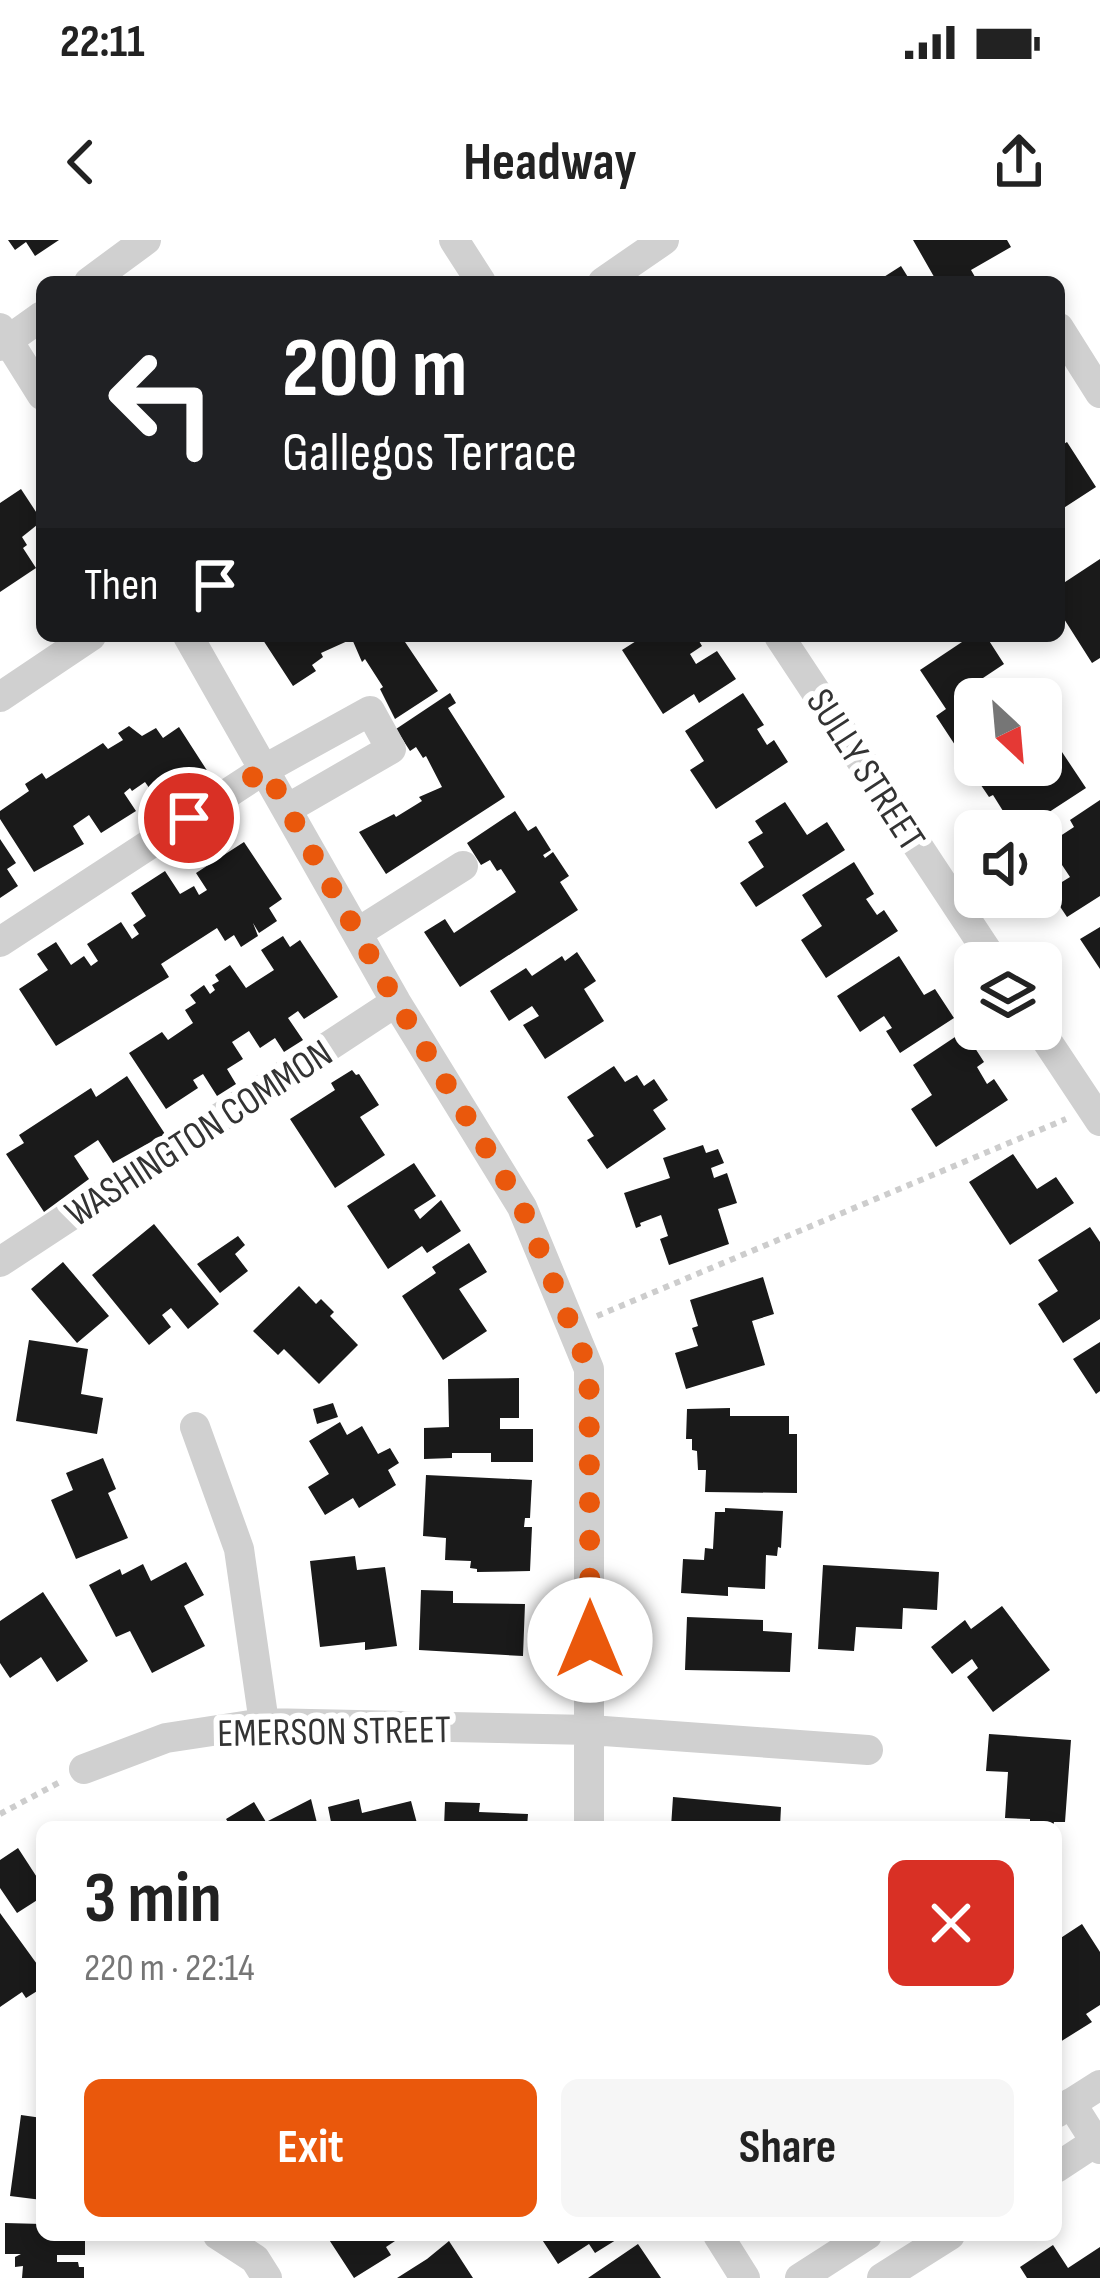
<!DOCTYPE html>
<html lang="en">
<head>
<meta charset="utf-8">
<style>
  :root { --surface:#fff; --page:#f6f6f6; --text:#222; --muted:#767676; --accent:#ea580c }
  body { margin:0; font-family:"Sofia Sans Condensed",sans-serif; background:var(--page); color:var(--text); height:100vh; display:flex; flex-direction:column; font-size:45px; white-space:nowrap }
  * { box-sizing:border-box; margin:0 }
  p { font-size:39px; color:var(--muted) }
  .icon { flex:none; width:66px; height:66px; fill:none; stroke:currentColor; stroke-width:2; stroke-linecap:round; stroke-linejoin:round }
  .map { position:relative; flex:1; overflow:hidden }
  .side { position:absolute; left:36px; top:1581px; width:1026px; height:420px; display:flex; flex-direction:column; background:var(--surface); border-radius:18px; box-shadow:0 6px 18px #0003 }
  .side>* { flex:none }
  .top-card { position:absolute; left:36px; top:36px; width:1029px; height:366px; border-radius:18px; box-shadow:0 6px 18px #0003; background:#202124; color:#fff; overflow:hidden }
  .needle { width:78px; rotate:154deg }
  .controls { position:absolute; left:954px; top:438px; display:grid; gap:24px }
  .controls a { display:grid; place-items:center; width:108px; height:108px; border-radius:18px; background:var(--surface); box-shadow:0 6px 18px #0003; font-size:60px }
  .pin { position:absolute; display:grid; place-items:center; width:102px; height:102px; color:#fff; margin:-51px; border:6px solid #fff; border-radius:50%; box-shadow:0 3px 12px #0007 }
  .me { position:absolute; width:132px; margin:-66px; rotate:0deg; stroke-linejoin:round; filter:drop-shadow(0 0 9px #0008) }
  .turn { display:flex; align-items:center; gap:42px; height:252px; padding:0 48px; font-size:54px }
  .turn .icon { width:156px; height:156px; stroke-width:2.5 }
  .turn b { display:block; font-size:84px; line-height:102px }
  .then { display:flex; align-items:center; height:114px; padding:0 48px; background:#0003; gap:24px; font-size:45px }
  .round { display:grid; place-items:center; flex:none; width:126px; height:126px; border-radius:18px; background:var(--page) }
  .overview { display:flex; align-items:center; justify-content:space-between; height:204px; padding:0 48px }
  h1 { font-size:72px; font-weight:700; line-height:90px }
  .button { display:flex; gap:24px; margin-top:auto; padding:24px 48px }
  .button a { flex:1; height:138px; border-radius:18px; background:var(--accent); color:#fff; font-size:48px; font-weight:700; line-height:138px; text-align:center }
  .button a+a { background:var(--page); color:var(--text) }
  .status { display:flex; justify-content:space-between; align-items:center; height:84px; padding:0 60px; background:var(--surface); direction:ltr }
  .status svg { height:33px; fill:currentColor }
  header { display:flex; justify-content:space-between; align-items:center; height:156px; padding:0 48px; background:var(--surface); font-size:54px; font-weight:700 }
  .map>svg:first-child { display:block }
  .building { fill:#1a1a1a }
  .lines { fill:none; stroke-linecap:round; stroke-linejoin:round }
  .path { stroke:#cdcdcd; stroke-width:6; stroke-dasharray:6 6; stroke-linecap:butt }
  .minor { stroke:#d0d0d0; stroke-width:30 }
  .route { stroke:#ea580c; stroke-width:21; stroke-dasharray:0 37.8 }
  .labels { text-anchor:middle; stroke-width:12; stroke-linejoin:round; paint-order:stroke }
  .street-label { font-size:39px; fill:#333; stroke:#fff }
</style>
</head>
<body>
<div class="status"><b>22:11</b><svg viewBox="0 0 49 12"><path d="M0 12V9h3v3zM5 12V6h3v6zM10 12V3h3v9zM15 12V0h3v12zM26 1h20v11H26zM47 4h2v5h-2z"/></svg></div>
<header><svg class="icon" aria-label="back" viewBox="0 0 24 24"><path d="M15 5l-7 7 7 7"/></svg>Headway<svg class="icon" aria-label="share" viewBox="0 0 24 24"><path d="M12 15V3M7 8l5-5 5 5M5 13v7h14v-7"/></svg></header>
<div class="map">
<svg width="1100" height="2038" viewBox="0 0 1100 2038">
  <rect width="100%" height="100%" fill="#fff"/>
  <!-- building -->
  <path class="building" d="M8,0H59L35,16L26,2L15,10Z
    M913,0H1007L1011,7L971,30L978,42H937Z
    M901,26L911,42H876Z
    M1067,202L1096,247L1059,271V207Z
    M21,249L42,281L22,297L27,305L23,308L36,328L0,352V263Z
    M1100,319V418L1092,423L1059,371V346Z
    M270,396H401L438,451L395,479L380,449L383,447L365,419L362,422L352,399L321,413L323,417L312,425L316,431L293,446L263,400Z
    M644,396H696L702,406L690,414L696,424L717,411L736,439L699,463L694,454L663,474L622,410Z
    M971,396H986L1004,424L980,440L988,452L993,447L1001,459H975V492L955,505L936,476L946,469L920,430Z
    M450,453L456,463L448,468L505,557L386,634L359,592L394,574L396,577L422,561L419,557L442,547L426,516L423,518L416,507L410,511L396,489Z
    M743,453L764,485L757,489L767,505L774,500L788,522L716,569L690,530L704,521L685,491Z
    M129,486L142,496L156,488L163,498L179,487L217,546L184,567L177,555L161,565L145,542L132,551L130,548L124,553L136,571L101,593L89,575L73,586L84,604L34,632L0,579V571L29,551L25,544L42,533L46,539L103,503L108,509L123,500L118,493Z
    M1060,509L1086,548L1020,591H1010L999,573L1003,571L993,555L989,557L968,526L975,521V525H1041Z
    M1100,560V656L1067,677L1049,650L1070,637L1048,604L1074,587L1070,580Z
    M785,562L807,595L827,582L845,610L756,667L740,643L764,627L748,602L763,593L755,581Z
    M515,571L528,591L536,586L551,610L543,615L545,618L553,612L569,636L560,642L578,670L460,747L424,692L445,679L454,693L516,652L501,629L497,631L490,620L481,625L467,603Z
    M0,599L16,623L7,629L18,646L0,658Z
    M244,602L282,659L269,668L277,681L259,693L253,683L258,696L241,707L234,695L225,701L217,688L161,724L169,737L56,806L19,749L48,730L37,714L56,702L71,725L84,716L91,726L98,721L87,704L121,682L132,699L139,694L133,685L146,676L131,653L165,631L180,654L194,646L199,655L207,650L196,633Z
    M854,622L874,654L866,659L877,675L884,670L898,691L826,738L801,700L822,686L802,655Z
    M1100,687V729L1080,699Z
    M283,696L290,707L300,700L338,757L304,779L298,771L288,778L303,800L284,812L275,798L260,808L249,791L232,802L243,819L227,829L236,844L217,856L203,834L193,840L198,848L166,869L129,813L162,792L168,800L193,783L185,770L196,763L190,755L204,745L210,754L215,750L212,745L219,741L215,735L230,725L246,748L274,730L261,710Z
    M577,712L596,741L584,749L604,781L545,819L523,785L539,776L532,766L509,781L490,751L526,728L532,736L562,716L565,721Z
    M899,716L924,755L935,749L954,778L900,813L886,791L892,788L884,776L860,792L837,756Z
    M964,791L984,822L977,827L987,844L994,839L1008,860L936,907L911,869L932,855L913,825Z
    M614,826L625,842L637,835L644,846L654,839L668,860L653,870L666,889L607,929L587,900L594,896L567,857Z
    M352,830L356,835L359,834L379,865L360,877L385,915L335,948L290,879L335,850L331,843Z
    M127,836L165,894L113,923L98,900L74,916L89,939L44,972L6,914L24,903L19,895L91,848L96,857Z
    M703,905L706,913L718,909L724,923L711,928L714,938L727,933L737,963L718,969L729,1004L669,1025L660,999L668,996L661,975L640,983L641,986L636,988L624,953L670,938L663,918Z
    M1013,914L1037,949L1056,937L1074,963L1010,1005L969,942Z
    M414,923L436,956L414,970L420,979L441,960L461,991L427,1013L422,1006L388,1029L347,966Z
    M154,984L219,1064L188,1089L171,1068L162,1075L171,1087L149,1105L92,1035Z
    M1090,987L1100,1002V1079L1063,1103L1038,1064L1058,1051L1038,1020Z
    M238,996L245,1005L235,1014L248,1031L220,1053L197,1024Z
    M469,1003L487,1032L459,1049L487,1091L443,1120L402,1056L436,1033L432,1027Z
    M63,1022L109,1076L77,1103L31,1049Z
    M763,1037L774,1074L752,1081L765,1125L686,1149L675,1113L698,1106L692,1088L698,1086L690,1060Z
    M299,1046L316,1064L321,1059L334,1072L330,1076L358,1105L319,1144L284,1109L278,1115L253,1091Z
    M29,1100L88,1109L81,1154L103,1158L97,1194L16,1181Z
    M1100,1102V1151L1096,1154L1073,1119Z
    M519,1138V1178H500V1189H533V1222H491V1213H452V1218L424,1219V1188L449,1187L448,1139Z
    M333,1163L338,1177L317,1184L313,1169Z
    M730,1168V1176H789V1194H797V1253L705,1252L706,1230H698L697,1211L692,1210V1199H686L687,1169Z
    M340,1182L347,1195L362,1186L378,1214L390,1208L399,1223L388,1230L396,1245L359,1268L353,1258L325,1275L308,1247L329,1234L309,1201Z
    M103,1218L116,1249L108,1253L128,1298L76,1319L51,1260L73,1250L66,1233Z
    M426,1235L532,1240L530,1278H525L524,1287H532L530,1331L477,1332V1329L470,1328L471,1321L445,1320L446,1298L423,1296Z
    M725,1268L783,1271L781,1308L778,1307L777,1316L766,1315L765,1349L728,1347V1356L681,1353L683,1319L704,1320L705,1308L713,1309L715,1272H725Z
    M355,1316L357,1330L385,1327L397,1406L365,1410V1402L320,1407L310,1321Z
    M186,1322L204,1355L184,1366L205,1406L152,1433L130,1391L116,1397L89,1345L120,1329L122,1335L143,1324L151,1341Z
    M823,1325L939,1332L937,1370L903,1368L902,1389L856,1387L854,1411L818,1409Z
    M421,1350L453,1351V1363L525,1364L523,1416L419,1410Z
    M43,1352L88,1421L57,1442L41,1417L10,1438L0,1423V1381Z
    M1002,1366L1050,1430L993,1472L967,1437L978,1428L972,1419L952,1434L931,1407L965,1380L971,1389Z
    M687,1377L763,1380V1391L792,1393L790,1432L685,1430Z
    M989,1494L1071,1500L1065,1582H1054L1053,1587L1030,1586V1579L1005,1578L1008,1532L986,1531Z
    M673,1557L781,1567L780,1587H671Z
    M311,1559L318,1587H231L226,1579L254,1562L266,1582Z
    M359,1559L362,1573L411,1561L418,1587H332L328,1567Z
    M445,1562L480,1563L479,1572L528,1574L527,1587H444Z
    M18,1608L42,1645V1657L17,1673L0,1648V1620Z
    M0,1673L42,1731V1748L26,1758L22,1752L0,1767Z
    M1082,1684L1100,1712V1765L1086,1774L1092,1782L1060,1802L1056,1796V1701Z
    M21,1875L42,1878V1960L10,1956Z
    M5,1983L42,1984V1995H85V2015H57V2022H78L79,2027H84V2038H22L23,2026L15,2027V2017L21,2014H5Z
    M326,1995H392L395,2001L386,2007L391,2015L354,2038Z
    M539,1995H624L595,2013L589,2004L558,2024Z
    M449,2001L473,2038H397L427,2019Z
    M638,2004L661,2038H588Z
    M1053,2005L1068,2028L1100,2007V2038H1027L1020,2027Z"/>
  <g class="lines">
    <!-- path -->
    <path class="path" d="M597,1076L1066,879
      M0,1574L60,1542"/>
    <!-- minor -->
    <path class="minor" d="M454,0L481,42
      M89,42L146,0
      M603,42L664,0
      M0,88L42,155
      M1059,88L1100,153
      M0,106L42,76
      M188,396L396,762L522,967L589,1129V1587
      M779,396L995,723
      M0,457L91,396
      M357,693L463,626
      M0,702L265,529L370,471L391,509L287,569
      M1039,789L1100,881
      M0,1022L396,762
      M195,1187L239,1309L264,1483
      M84,1529L166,1498L264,1483L590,1490L868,1510
      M1071,1863L1100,1909
      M1056,1873L1100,1845
      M1056,1928L1100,1899
      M218,1995L255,2019L267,2038
      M718,1995L745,2038
      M800,2038L867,1995
      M882,2038L950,1995"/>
  </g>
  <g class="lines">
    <!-- route -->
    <path class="route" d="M189,578L265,529L396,762L522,967L589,1129L590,1400"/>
  </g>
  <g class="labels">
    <!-- street labels -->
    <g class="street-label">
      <text transform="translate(867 529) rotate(57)" y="14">SULLY STREET</text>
      <text transform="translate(198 892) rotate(-33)" y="14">WASHINGTON COMMON</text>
      <text transform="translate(334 1490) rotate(-1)" y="14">EMERSON STREET</text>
    </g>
  </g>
</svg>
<div class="controls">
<a><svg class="needle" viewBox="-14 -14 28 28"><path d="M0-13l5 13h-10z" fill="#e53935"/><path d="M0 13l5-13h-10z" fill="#767676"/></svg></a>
<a><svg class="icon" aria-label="sound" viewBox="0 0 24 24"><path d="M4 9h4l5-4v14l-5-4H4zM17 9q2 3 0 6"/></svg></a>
<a><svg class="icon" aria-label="layers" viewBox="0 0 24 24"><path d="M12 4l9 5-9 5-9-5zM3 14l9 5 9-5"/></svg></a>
</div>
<div class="pin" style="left:189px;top:578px;background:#d93025"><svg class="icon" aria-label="arrive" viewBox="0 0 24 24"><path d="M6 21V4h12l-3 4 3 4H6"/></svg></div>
<svg class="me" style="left:590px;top:1400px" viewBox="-20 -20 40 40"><circle r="19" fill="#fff"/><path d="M0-13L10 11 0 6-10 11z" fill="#ea580c"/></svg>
<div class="top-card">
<div class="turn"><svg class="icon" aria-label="left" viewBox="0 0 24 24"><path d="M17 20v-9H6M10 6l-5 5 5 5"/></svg><div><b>200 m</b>Gallegos Terrace</div></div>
<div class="then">Then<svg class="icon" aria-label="arrive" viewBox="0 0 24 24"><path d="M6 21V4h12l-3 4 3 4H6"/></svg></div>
</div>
<section class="side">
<div class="overview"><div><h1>3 min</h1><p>220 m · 22:14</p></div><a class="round" style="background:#d93025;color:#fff"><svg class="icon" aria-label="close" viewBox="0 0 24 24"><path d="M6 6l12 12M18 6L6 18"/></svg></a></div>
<div class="button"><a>Exit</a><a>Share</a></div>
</section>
</div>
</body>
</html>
